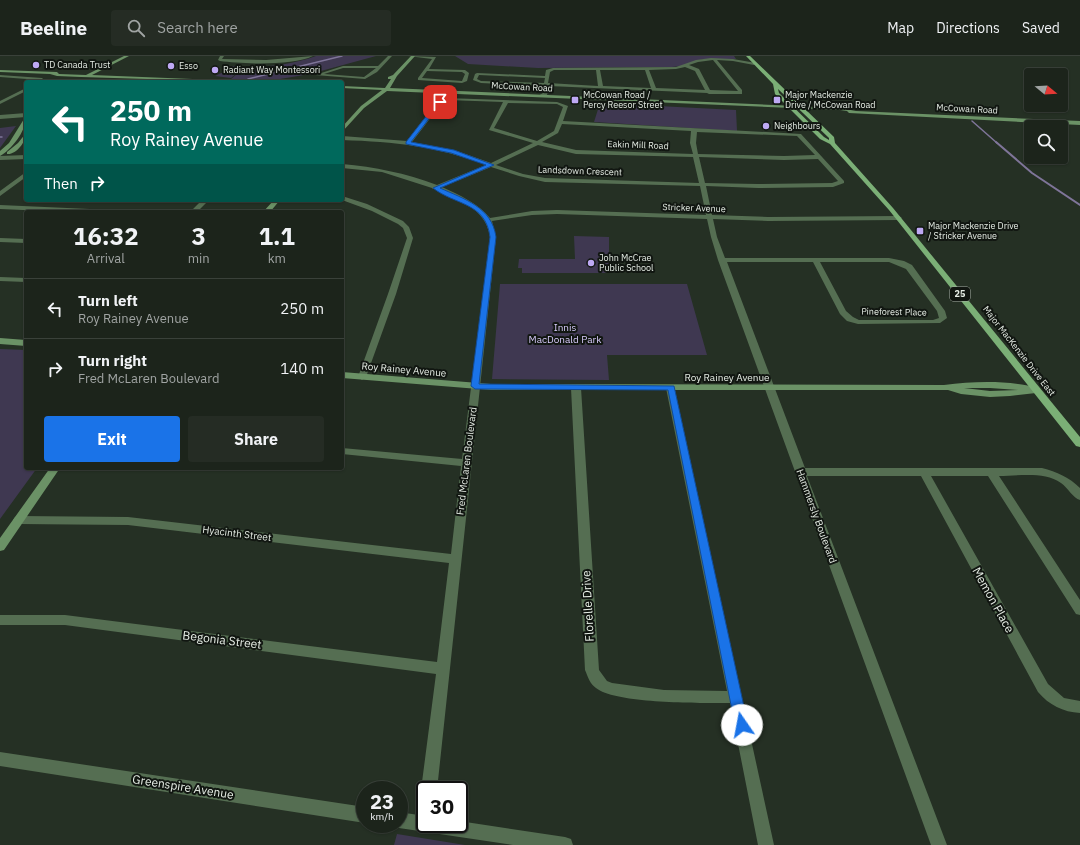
<!DOCTYPE html>
<html lang="en">
<head>
<meta charset="utf-8">
<style>
  :root { --surface:#1c241b; --page:#252c24; --text:#f1f3f6; --muted:#a0a4a3; --line:#3a413a; --accent:#1a73e8 }
  body { margin:0; font-family:"IBM Plex Sans",sans-serif; background:var(--page); color:var(--text); height:100vh; display:flex; flex-direction:column; font-size:15px; white-space:nowrap }
  * { box-sizing:border-box; margin:0 }
  p { font-size:13px; color:var(--muted) }
  .icon { flex:none; width:22px; height:22px; fill:none; stroke:currentColor; stroke-width:2; stroke-linecap:round; stroke-linejoin:round }
  .map { position:relative; flex:1; overflow:hidden }
  .sheet { position:absolute; left:24px; top:154px; width:320px; height:260px; display:flex; flex-direction:column; background:var(--surface); border-radius:4px; box-shadow:0 1px 3px #0004,0 0 0 1px var(--line) }
  .sheet>* { flex:none }
  .hud { position:absolute; left:24px; top:24px; width:320px; height:122px; border-radius:4px; box-shadow:0 1px 3px #0004,0 0 0 1px var(--line); background:#00695c; color:#fff; overflow:hidden }
  .needle { width:26px; rotate:108deg }
  .controls { position:absolute; left:1024px; top:12px; display:grid; gap:8px }
  .controls a { display:grid; place-items:center; width:44px; height:44px; border-radius:4px; background:var(--surface); box-shadow:0 1px 3px #0004,0 0 0 1px var(--line); font-size:20px }
  .speed { position:absolute; left:356px; top:725px; display:flex; gap:8px; font-size:20px; font-weight:700; text-align:center }
  .speed>* { display:grid; place-content:center; width:52px; height:52px; border-radius:50%; background:var(--surface); box-shadow:0 1px 3px #0004,0 0 0 1px var(--line); line-height:1 }
  .speed small { font-size:10px; font-weight:400 }
  .speed .limit { border:2px solid #111; border-radius:6px; background:#fff; color:#111 }
  .pin { position:absolute; display:grid; place-items:center; width:34px; height:34px; color:#fff; margin:-17px; border-radius:8px; box-shadow:0 2px 6px #0006 }
  .me { position:absolute; width:44px; margin:-22px; rotate:348deg; stroke-linejoin:round; filter:drop-shadow(0 0 3px #0008) }
  .turn { display:flex; align-items:center; gap:14px; height:84px; padding:0 20px; font-size:18px }
  .turn .icon { width:52px; height:52px; stroke-width:2.5 }
  .turn b { display:block; font-size:28px; line-height:34px }
  .then { display:flex; align-items:center; height:38px; padding:0 20px; background:#0003; gap:8px; font-size:15px }
  .eta { display:flex; justify-content:space-evenly; align-items:center; height:68px; text-align:center }
  .eta b { font-size:24px; font-weight:700; line-height:28px }
  .action { display:flex; gap:8px; margin-top:auto; padding:8px 20px }
  .action a { flex:1; height:46px; border-radius:4px; background:var(--accent); color:#fff; font-size:16px; font-weight:700; line-height:46px; text-align:center }
  .action a+a { background:var(--page); color:var(--text) }
  ul { padding:0; list-style:none }
  li { display:flex; align-items:center; gap:12px; height:60px; padding:0 20px; border-top:1px solid var(--line) }
  li div { flex:1 }
  li b { display:block; font-size:15px }
  li em { font-style:normal }
  header { display:flex; align-items:center; gap:24px; box-sizing:border-box; height:56px; padding:0 20px; background:var(--surface); border-bottom:1px solid var(--line) }
  header strong { font-size:19px }
  nav { display:flex; gap:22px; margin-inline-start:auto; font-size:14px }
  .search { width:280px; height:36px; background:var(--page); display:flex; align-items:center; gap:10px; box-sizing:border-box; padding:0 14px; border-radius:4px; color:var(--muted); font-size:15px }
  .map>svg:first-child { display:block }
  .green { fill:#3f3851 }
  .lines { fill:none; stroke-linecap:round; stroke-linejoin:round }
  .stream-far1 { stroke:#7f7599; stroke-width:1.5 }
  .stream { stroke:#7f7599; stroke-width:2 }
  .street { fill:#556e52; fill-rule:evenodd }
  .secondary { fill:#6b9266; fill-rule:evenodd }
  .primary { fill:#7baf76; fill-rule:evenodd }
  .route { fill:#1a73e8; stroke:#114b97 }
  .poi-dot { fill:#bea9f4; stroke:#111611; stroke-width:1.5 }
  .labels { text-anchor:middle; stroke-width:4; stroke-linejoin:round; paint-order:stroke }
  .far-poi-label { font-size:9px; fill:#e7eee6; stroke:#111611; text-anchor:start }
  .far-street-label { font-size:9px; fill:#e7eee6; stroke:#111611 }
  .shield { fill:#111611; stroke:#a7ada6; stroke-width:1 }
  .shield-label { font-size:9px; font-weight:bold; fill:#e7eee6 }
  .park-label { font-size:10px; fill:#dacdfe; stroke:#111611 }
  .street-label { font-size:10px; fill:#e7eee6; stroke:#111611 }
  .near-street-label { font-size:12px; fill:#e7eee6; stroke:#111611 }
</style>
</head>
<body>
<header>
<strong>Beeline</strong>
<div class="search"><svg class="icon" aria-label="search" viewBox="0 0 24 24"><circle cx="10" cy="10" r="6"/><path d="M15 15l6 6"/></svg>Search here</div>
<nav><a>Map</a><a>Directions</a><a>Saved</a></nav>
</header>
<div class="map">
<svg width="1080" height="789" viewBox="0 0 1080 789">
  <rect width="100%" height="100%" fill="#253024"/>
  <!-- green -->
  <path class="green" d="M316,0H376L310,18L274,24L231,23L244,12C271,10 291,9 316,0Z
    M455,0H734L736,3H703L682,10L672,11L538,12L468,8Z
    M229,10L244,11L231,22L215,20L230,13H225Z
    M600,47L736,54L737,75L594,66Z
    M16,70L0,92V72Z
    M574,180L609,181V217H522V212H518L519,203H575Z
    M500,228H687L707,299H607L609,324L492,323Z
    M0,293L26,294V412H37L0,463Z
    M397,778L465,789H394Z"/>
  <g class="lines">
    <!-- stream-far1 -->
    <path class="stream-far1" d="M248,23L342,0
      M972,65L997,87
      M0,81H2"/>
    <!-- stream -->
    <path class="stream" d="M996,86L1032,117L1080,149"/>
    <!-- street -->
    <path class="street" d="M220,0H224L222,3L266,4L313,0C293,10 242,8 220,5L218,4Z
      M388,0H392L377,16L365,23L315,19L343,10H378ZM343,12H376L364,21L324,18Z
      M408,0L436,1L429,13L465,14L469,17L467,25L462,27L418,24V22L432,3ZM427,15L462,16L465,18L462,25L422,22Z
      M711,2L733,3L756,7L754,9L733,5L717,4L742,34V38H709L707,37L549,30L547,39L540,41L538,40L543,37L544,30L481,27L473,24L475,18L477,17L545,20L546,14L553,12L676,11L696,4ZM713,4L738,35L710,34L699,13L689,9L698,6ZM685,11L695,15L705,34L656,32L649,14L676,13ZM554,14H596L598,30L548,27L550,16ZM600,14H645L651,32L603,30ZM479,19L545,22L544,27L481,25L477,23Z
      M0,19L42,22L45,25L38,26L40,24L0,21Z
      M187,23L189,25L181,26Z
      M26,32V35L0,48V45Z
      M446,42L557,46L568,50L563,65L801,78L844,125V127L833,131L758,132L706,130L712,159L768,161L899,160L902,162L899,164L768,165L713,163L717,181L725,202H889L904,205L912,209L945,255L947,262L940,267L858,268L847,265L840,258L813,206H727L805,412H1042C1057,416 1069,421 1080,432V444C1073,442 1068,432 1061,427C1044,415 1019,420 999,420L1080,544V559L1076,558L988,420H931L1048,628L1064,642L1080,645V657C1063,656 1049,649 1038,636L921,420H807L947,789H931L718,204L711,181L707,163L557,158L532,159L492,165L496,181L437,734H425V740L421,734L436,618L65,569H0V559H65L437,606L449,507L128,469L19,468L15,467L13,464L15,461L19,460L128,461L451,498L461,410L342,398V392L462,403L490,181C486,153 460,144 437,133H433L432,132L382,116L342,112V108C375,111 405,117 437,129L486,109C435,90 396,86 342,84V80L407,85L438,45ZM447,44L503,46L489,74L533,87L491,107L454,94L412,86L442,47ZM508,47L557,48L563,51L554,75L537,85L494,72ZM562,68L691,75L690,87L693,98L576,94L542,86L558,77ZM697,76L797,80L815,99L784,100L698,98L696,87ZM538,89L576,98L693,101L699,127L545,122L523,118L496,109ZM699,101L784,104L818,103L838,125L832,127L758,128L705,127ZM491,111L519,120L545,126L700,130L706,159L557,154L532,155L490,162C478,147 459,139 442,131ZM820,206H889L906,213L937,255L939,262L933,264H859L853,261L846,255Z
      M26,57V61L0,63V59Z
      M26,99V103L0,104V100Z
      M26,116V121L0,140V135Z
      M342,140L367,148L403,165L409,171L413,182L396,238L366,321L362,324L358,321L388,238L407,182L403,172L398,168L372,155L342,144Z
      M202,144H209L197,156H190Z
      M0,149L112,154L115,156H69L0,153Z
      M0,182L26,183V187L0,186Z
      M0,221L26,222V226L0,225Z
      M576,329L581,332L599,614L607,625L612,627L664,634L727,635L666,332L668,330H674L774,789H758L730,647C702,647 616,648 596,632C590,628 588,621 585,614L571,332Z
      M0,696L365,751V767L0,710Z
      M399,756L425,760V768H459V765L565,781L571,783L573,789H513L399,772L393,768H399Z"/>
    <!-- secondary -->
    <path class="secondary" d="M124,0H129L92,19L243,25L245,26L81,21L57,20L50,18L0,16V14L57,16L59,18L86,19Z
      M411,0H415L397,20L390,32L840,52L856,55L1080,65V69L849,57L847,55L840,54L387,35L364,52L342,76V71L361,50L382,34L342,32V30L385,32L391,23H388V21L393,19Z
      M26,62C26,75 11,94 0,100V95L9,87L24,63Z
      M26,77C26,86 16,99 7,98V96L18,87Z
      M274,144H280L270,156H263Z
      M0,282L26,284V290L0,288Z
      M342,316L491,328L944,329C975,325 1008,324 1039,332L1041,334L1036,337L1010,340L990,341L961,338L948,334H491L342,322ZM964,332H990L1018,334L990,335Z
      M50,412H60L4,494L0,495V482Z"/>
    <!-- primary -->
    <path class="primary" d="M746,0H750L834,81L835,87L893,152L1080,381V391L1076,390L889,154L830,88L820,83L775,38L773,28ZM778,33L829,82V84L824,81L779,37Z"/>
  </g>
  <!-- route -->
  <path class="route" d="M438,45L442,46L411,86L454,94L494,109L440,132C464,143 492,151 496,181L479,328L674,330L748,669L746,674L742,675L737,674L735,669L668,334L475,333L471,330L490,181C486,146 454,149 433,132L486,109L451,97L406,88V86Z"/>
  <!-- markers -->
  <g class="poi-dot">
    <circle cx="36" cy="9" r="4"/>
    <circle cx="171" cy="10" r="4"/>
    <circle cx="215" cy="14" r="4"/>
    <rect x="571" y="40" width="8" height="8" rx="2"/>
    <rect x="773" y="40" width="8" height="8" rx="2"/>
    <circle cx="766" cy="70" r="4"/>
    <rect x="916" y="171" width="8" height="8" rx="2"/>
    <circle cx="591" cy="207" r="4"/>
  </g>
  <g class="labels">
    <!-- far-poi labels -->
    <g class="far-poi-label">
      <text x="44" y="12">TD Canada Trust</text>
      <text x="179" y="13">Esso</text>
      <text x="223" y="17">Radiant Way Montessori</text>
      <text x="583" y="42">McCowan Road /<tspan x="583" dy="10">Percy Reesor Street</tspan></text>
      <text x="785" y="42">Major Mackenzie<tspan x="785" dy="10">Drive / McCowan Road</tspan></text>
      <text x="774" y="73">Neighbours</text>
      <text x="928" y="173">Major Mackenzie Drive<tspan x="928" dy="10">/ Stricker Avenue</tspan></text>
      <text x="599" y="205">John McCrae<tspan x="599" dy="10">Public School</tspan></text>
    </g>
    <!-- far-street labels -->
    <g class="far-street-label">
      <text transform="translate(522 31) rotate(3)" y="3">McCowan Road</text>
      <text transform="translate(967 53) rotate(3)" y="3">McCowan Road</text>
      <text transform="translate(638 89) rotate(2)" y="3">Eakin Mill Road</text>
      <text transform="translate(580 115) rotate(2)" y="3">Landsdown Crescent</text>
      <text transform="translate(694 152) rotate(2)" y="3">Stricker Avenue</text>
      <text transform="translate(894 256) rotate(1)" y="3">Pineforest Place</text>
      <text transform="translate(1019 295) rotate(52)" y="3">Major MacKenzie Drive East</text>
    </g>
    <!-- shield labels -->
    <rect class="shield" x="950" y="231" width="20" height="14" rx="3"/>
    <g class="shield-label">
      <text x="960" y="241">25</text>
    </g>
    <!-- park labels -->
    <g class="park-label">
      <text x="565" y="275">Innis<tspan x="565" dy="12">MacDonald Park</tspan></text>
    </g>
    <!-- street labels -->
    <g class="street-label">
      <text transform="translate(404 313) rotate(5)" y="4">Roy Rainey Avenue</text>
      <text x="727" y="325">Roy Rainey Avenue</text>
      <text transform="translate(466 405) rotate(-83)" y="4">Fred McLaren Boulevard</text>
      <text transform="translate(817 460) rotate(70)" y="4">Hammersly Boulevard</text>
      <text transform="translate(237 477) rotate(7)" y="4">Hyacinth Street</text>
    </g>
    <!-- near-street labels -->
    <g class="near-street-label">
      <text transform="translate(993 544) rotate(61)" y="4">Memon Place</text>
      <text transform="translate(588 550) rotate(-93)" y="4">Florelle Drive</text>
      <text transform="translate(222 584) rotate(7)" y="4">Begonia Street</text>
      <text transform="translate(183 731) rotate(9)" y="4">Greenspire Avenue</text>
    </g>
  </g>
</svg>
<div class="controls">
<a><svg class="needle" viewBox="-14 -14 28 28"><path d="M0-13l5 13h-10z" fill="#e53935"/><path d="M0 13l5-13h-10z" fill="#a0a4a3"/></svg></a>
<a><svg class="icon" aria-label="search" viewBox="0 0 24 24"><circle cx="10" cy="10" r="6"/><path d="M15 15l6 6"/></svg></a>
</div>
<div class="speed"><div>23<small>km/h</small></div><div class="limit">30</div></div>
<div class="pin" style="left:440px;top:46px;background:#d93025"><svg class="icon" aria-label="arrive" viewBox="0 0 24 24"><path d="M6 21V4h12l-3 4 3 4H6"/></svg></div>
<svg class="me" style="left:742px;top:669px" viewBox="-20 -20 40 40"><circle r="19" fill="#fff"/><path d="M0-13L10 11 0 6-10 11z" fill="#1a73e8"/></svg>
<div class="hud">
<div class="turn"><svg class="icon" aria-label="left" viewBox="0 0 24 24"><path d="M17 20v-9H6M10 6l-5 5 5 5"/></svg><div><b>250 m</b>Roy Rainey Avenue</div></div>
<div class="then">Then<svg class="icon" aria-label="right" viewBox="0 0 24 24"><path d="M7 20v-9h11M14 6l5 5-5 5"/></svg></div>
</div>
<section class="sheet">
<div class="eta">
<div><b>16:32</b><p>Arrival</p></div>
<div><b>3</b><p>min</p></div>
<div><b>1.1</b><p>km</p></div>
</div>
<ul>
<li><svg class="icon" aria-label="left" viewBox="0 0 24 24"><path d="M17 20v-9H6M10 6l-5 5 5 5"/></svg><div><b>Turn left</b><p>Roy Rainey Avenue</p></div><em>250 m</em></li>
<li><svg class="icon" aria-label="right" viewBox="0 0 24 24"><path d="M7 20v-9h11M14 6l5 5-5 5"/></svg><div><b>Turn right</b><p>Fred McLaren Boulevard</p></div><em>140 m</em></li>
</ul>
<div class="action"><a>Exit</a><a>Share</a></div>
</section>
</div>
</body>
</html>
